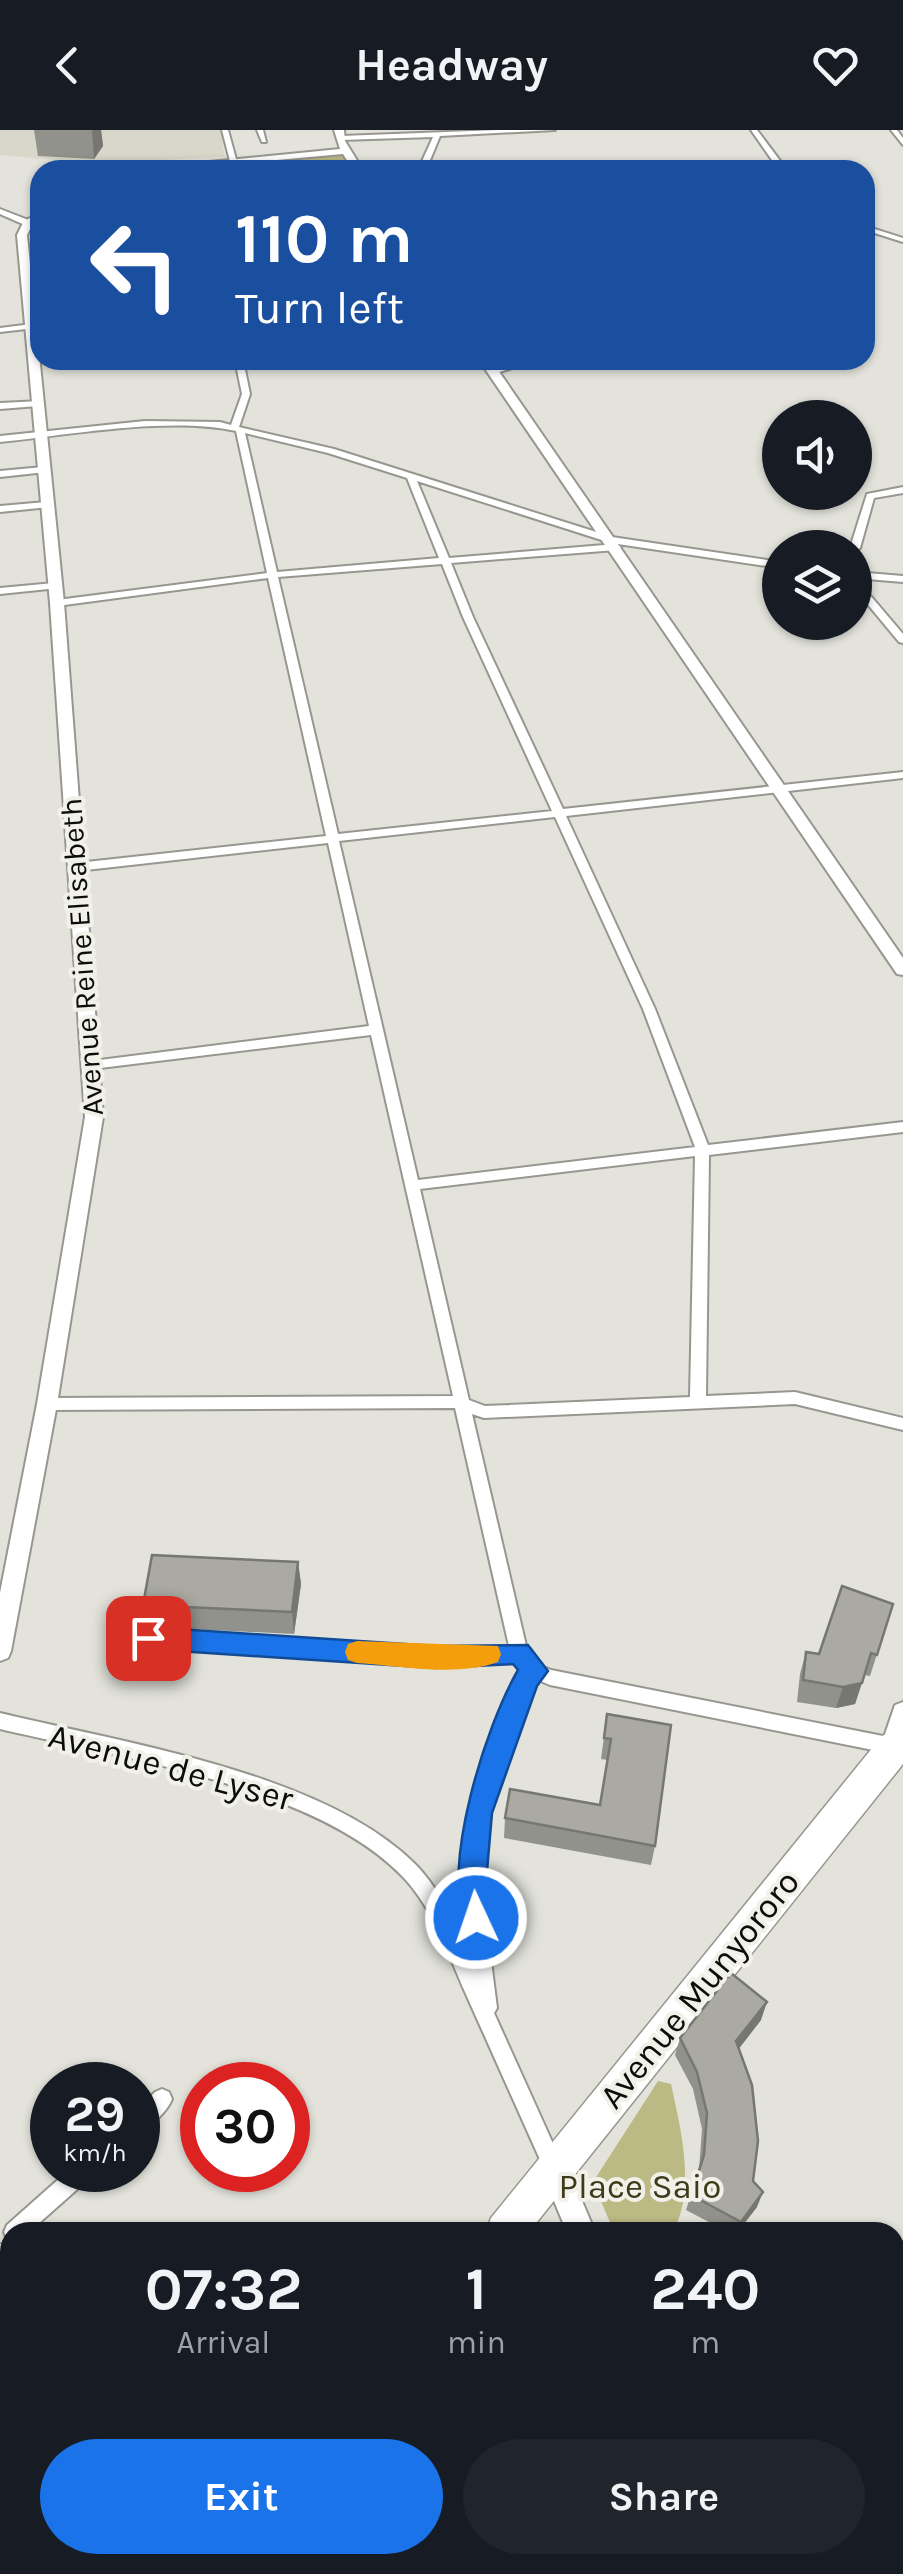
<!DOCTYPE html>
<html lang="en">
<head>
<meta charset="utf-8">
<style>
  :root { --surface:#171b24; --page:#20242c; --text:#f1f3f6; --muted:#9ea1a6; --accent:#1a73e8 }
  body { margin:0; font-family:Karla,sans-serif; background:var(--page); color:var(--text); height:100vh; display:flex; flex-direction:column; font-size:38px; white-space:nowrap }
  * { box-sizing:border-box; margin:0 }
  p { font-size:32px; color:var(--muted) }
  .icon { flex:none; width:55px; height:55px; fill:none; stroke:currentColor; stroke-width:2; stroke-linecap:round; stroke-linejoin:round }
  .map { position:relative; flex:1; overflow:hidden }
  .side { position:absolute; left:0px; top:2092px; width:905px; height:352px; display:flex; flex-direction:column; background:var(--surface); border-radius:30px 30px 0 0; box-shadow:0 2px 8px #0004 }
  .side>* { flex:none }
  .guide { position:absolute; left:30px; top:30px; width:845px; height:210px; border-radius:30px; box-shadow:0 2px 8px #0004; background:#1a4fa0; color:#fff; overflow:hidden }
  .buttons { position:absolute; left:762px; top:270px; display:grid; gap:20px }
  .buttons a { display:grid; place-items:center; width:110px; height:110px; border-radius:50%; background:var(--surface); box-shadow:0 2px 8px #0004; font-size:50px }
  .speed { position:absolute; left:30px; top:1932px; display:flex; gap:20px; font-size:50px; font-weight:700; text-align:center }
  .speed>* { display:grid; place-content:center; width:130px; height:130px; border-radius:50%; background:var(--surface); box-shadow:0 2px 8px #0004; line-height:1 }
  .speed small { font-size:25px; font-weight:400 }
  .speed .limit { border:15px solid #d22; background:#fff; color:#111 }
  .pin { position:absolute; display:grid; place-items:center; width:85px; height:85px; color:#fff; margin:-42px; border-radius:20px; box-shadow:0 5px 15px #0006 }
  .me { position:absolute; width:110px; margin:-55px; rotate:357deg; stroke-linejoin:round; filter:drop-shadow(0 0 8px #0008) }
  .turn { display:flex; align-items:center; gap:35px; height:210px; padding:0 40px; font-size:45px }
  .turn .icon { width:130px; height:130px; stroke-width:2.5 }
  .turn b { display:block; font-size:70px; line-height:85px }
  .eta { display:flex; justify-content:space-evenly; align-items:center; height:170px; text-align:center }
  .eta b { font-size:60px; font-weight:700; line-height:70px }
  .button { display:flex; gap:20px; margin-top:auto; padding:20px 40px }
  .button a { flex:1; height:115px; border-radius:60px; background:var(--accent); color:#fff; font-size:40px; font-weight:700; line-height:115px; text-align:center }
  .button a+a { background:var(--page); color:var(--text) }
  header { display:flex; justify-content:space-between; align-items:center; height:130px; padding:0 40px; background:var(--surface); font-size:45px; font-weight:700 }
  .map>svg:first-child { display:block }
  .built { fill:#d8d7c9 }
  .green { fill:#bbb984 }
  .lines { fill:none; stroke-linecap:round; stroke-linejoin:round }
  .street-casing { stroke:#979790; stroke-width:4 }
  .secondary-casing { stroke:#979790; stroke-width:4 }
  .highway-casing { stroke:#979790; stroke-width:3 }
  .street { fill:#fff; fill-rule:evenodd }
  .secondary { fill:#fff; fill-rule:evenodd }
  .highway { fill:#fff; fill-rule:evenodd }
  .wall { fill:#92928c }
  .shaded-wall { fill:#777772 }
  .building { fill:#aaaaa3; stroke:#777772; stroke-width:2.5 }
  .route { fill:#1a73e8; stroke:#114b97; stroke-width:2.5 }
  .slow { fill:#f59e0b }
  .labels { text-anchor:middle; stroke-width:8; stroke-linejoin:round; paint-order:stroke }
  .street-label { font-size:30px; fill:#0c0c0a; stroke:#f1f0e9 }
  .near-street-label { font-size:35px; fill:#0c0c0a; stroke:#f1f0e9 }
  .near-park-label { font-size:35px; fill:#3d3b19; stroke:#f1f0e9 }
</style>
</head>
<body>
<header><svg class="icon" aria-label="back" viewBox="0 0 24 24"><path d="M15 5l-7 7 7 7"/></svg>Headway<svg class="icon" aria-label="heart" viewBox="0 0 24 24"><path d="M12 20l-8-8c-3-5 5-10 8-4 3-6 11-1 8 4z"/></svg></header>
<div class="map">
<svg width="903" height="2444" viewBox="0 0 903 2444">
  <rect width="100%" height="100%" fill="#e3e3dc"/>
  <!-- built -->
  <path class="built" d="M0,0H220L225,27L92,33L0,25Z"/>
  <!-- green -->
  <path class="green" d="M349,21L360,40H154Z
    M658,1951L671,1954C681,2000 696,2059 673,2102H614L593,2052Z"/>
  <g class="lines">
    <!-- street casing -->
    <g class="street-casing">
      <path id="street" d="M222,0H228L237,33L230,31Z
        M257,0H263L266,12H262Z
        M498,0H555L440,6L426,40H418L433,7L341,10L338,8L341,6Z
        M751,0H757L787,40H779Z
        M891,0H897L903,8V15Z
        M0,79L31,91L32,93L25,95L0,84Z
        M865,96L903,108V112L865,100Z
        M32,194L36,196L35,198L0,202V198Z
        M235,230H243L250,264L239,297L334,319L612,407L780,432V438L611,413L417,351L449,428L616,414L621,417L616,420L451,433L473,487L563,679L903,642V648L566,686L655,879L708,1015L903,992V1002L709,1025L706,1266L795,1262L903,1288V1300L795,1274L484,1288L472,1284L527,1520L541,1536L551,1540L893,1608L899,1610L902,1616L899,1622L893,1624L550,1555L538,1550L533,1554L487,1683L481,1753L497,1878L494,1883L563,2036L560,2043L553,2046L546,2043C519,1983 492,1922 465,1862C448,1823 433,1779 404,1748C319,1657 118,1627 0,1599V1583C124,1613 324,1643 415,1734C442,1761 457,1800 472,1834L463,1753L469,1683L517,1550L524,1541L515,1531L435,1534L148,1515L142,1513L140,1508L142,1503L148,1501L435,1520L509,1516L455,1278L47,1280L42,1278L39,1274L42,1270L47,1268L453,1266L371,905L92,939L85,935L92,931L369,896L328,713L77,741L71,737L77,733L326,706L268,448L57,476L52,473L57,470L267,443L236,301C170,286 69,305 0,312V306L145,291L220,292L231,295L242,264ZM245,303L328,323L407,348L439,428L277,442ZM442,434L463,487L552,681L338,704L278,447ZM555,687L643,879L695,1017L418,1050L339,711ZM695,1026L690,1267L485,1276L469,1270L420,1059Z
        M525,230H539L493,244L489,241Z
        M41,271V275L38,276L0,279V273Z
        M43,337L48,340L46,342L0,347V341Z
        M903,357V363L874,368L860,418L855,421V418H850L867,364Z
        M46,372L51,375L49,377L0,382V376Z
        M855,442L903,446V452L855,448Z
        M855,450L858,451L903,504V513L899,512L855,459Z
        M54,453L58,454V458L0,464V458Z
        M162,1959L169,1962L172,1969C167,1982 150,1997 138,2002V1979L155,1962Z
        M69,2040H94L91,2047L29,2102H10V2111L7,2109L4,2102L7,2095Z
        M903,2185V2208L895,2212V2189Z"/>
    </g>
    <!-- secondary casing -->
    <g class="secondary-casing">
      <path id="secondary" d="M334,0H344L345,11L363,40H353L343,24L166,40H129L340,19Z
        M40,83V90L32,95L27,105L64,473L103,987L57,1274L11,1521L8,1528L0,1531V1463L37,1274L85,987L50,473L17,105L24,91Z
        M479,230H491L903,828V845L897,844Z
        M903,1572V1620L893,1627L885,1623L881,1616L895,1575Z
        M555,2026L565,2030L595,2102H567L541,2040L545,2030Z
        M0,2114L10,2118V2154L0,2150Z
        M705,2435H736L739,2444H708Z"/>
    </g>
    <!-- highway casing -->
    <g class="highway-casing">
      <path id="highway" d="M893,1601L903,1604V1634L529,2102H486L491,2088L882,1606Z
        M194,2435H239L235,2444H190Z"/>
    </g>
    <!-- street -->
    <use href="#street" class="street"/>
    <!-- secondary -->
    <use href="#secondary" class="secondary"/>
    <!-- highway -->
    <use href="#highway" class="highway"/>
  </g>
  <!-- wall -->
  <path class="wall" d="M34,0H101L103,16L94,29L38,26Z
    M298,1432L301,1454L294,1504L148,1497L143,1475Z
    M893,1474L870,1546L864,1545L855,1574L836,1578L797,1572L800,1544L806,1522L819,1524Z
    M607,1584L655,1716L651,1735L504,1708L505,1688L600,1675L608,1630L601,1629Z
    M761,1890L739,1918L757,2077L738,2102H728L686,2080L699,2040L702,1999L693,1959L675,1925L680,1908Z"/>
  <!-- shaded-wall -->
  <path class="shaded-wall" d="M92,0H101L103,16L94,29Z
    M298,1432L301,1454L294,1504L292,1482Z
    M862,1553L855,1574L836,1578L843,1557Z
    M767,1872L761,1890L731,1929L736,1911Z
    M763,2062L757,2077L737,2102L741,2092Z"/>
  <!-- building -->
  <path class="building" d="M440,32L446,40H427L423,34Z
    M152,1425L298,1432L292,1482L143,1475Z
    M842,1456L893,1474L877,1525L871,1523L862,1553L843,1557L803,1550L806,1522L819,1524Z
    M607,1584L671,1595L655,1716L505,1688L510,1659L600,1675L611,1609L604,1608Z
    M731,1843L767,1872L736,1911L752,1955L758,2011L753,2051L763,2062L741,2092L691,2065L704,2025L707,1983L697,1942L680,1908Z"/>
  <!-- route -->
  <path class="route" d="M148,1497L435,1516L528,1515L548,1541L537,1556L492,1683L486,1753L490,1788L486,1797L476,1801L466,1797C440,1738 486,1595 518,1540L513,1534L435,1538L148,1519L135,1508Z"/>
  <!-- slow -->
  <path class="slow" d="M357,1511L498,1516L501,1524L498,1532C456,1547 401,1536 357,1533L348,1530L345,1522L348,1514Z"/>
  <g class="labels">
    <!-- street labels -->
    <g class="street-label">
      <text transform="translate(82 827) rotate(-94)" y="10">Avenue Reine Elisabeth</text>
    </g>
    <!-- near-street labels -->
    <g class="near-street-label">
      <text transform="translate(171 1637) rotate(15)" y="12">Avenue de Lyser</text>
      <text transform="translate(699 1859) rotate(-51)" y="12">Avenue Munyororo</text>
    </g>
    <!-- near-park labels -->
    <g class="near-park-label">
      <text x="640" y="2068">Place Saio</text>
    </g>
  </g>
</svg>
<div class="buttons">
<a><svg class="icon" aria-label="sound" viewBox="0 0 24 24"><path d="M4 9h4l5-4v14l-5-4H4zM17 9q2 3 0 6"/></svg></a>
<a><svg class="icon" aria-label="layers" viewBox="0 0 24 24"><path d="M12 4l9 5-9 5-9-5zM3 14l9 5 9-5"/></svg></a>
</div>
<div class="speed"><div>29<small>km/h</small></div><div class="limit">30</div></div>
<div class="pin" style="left:148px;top:1508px;background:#d93025"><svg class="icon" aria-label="arrive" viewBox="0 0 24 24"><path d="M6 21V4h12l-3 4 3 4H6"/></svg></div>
<svg class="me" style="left:476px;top:1788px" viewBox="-20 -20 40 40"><circle r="17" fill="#1a73e8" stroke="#fff" stroke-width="3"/><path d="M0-11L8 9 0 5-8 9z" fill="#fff"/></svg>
<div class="guide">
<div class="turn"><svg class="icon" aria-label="left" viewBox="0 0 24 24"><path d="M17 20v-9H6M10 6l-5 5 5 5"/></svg><div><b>110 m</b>Turn left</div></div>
</div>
<section class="side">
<div class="eta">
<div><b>07:32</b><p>Arrival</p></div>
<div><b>1</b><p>min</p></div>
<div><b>240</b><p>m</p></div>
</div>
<div class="button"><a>Exit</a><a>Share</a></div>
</section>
</div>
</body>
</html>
